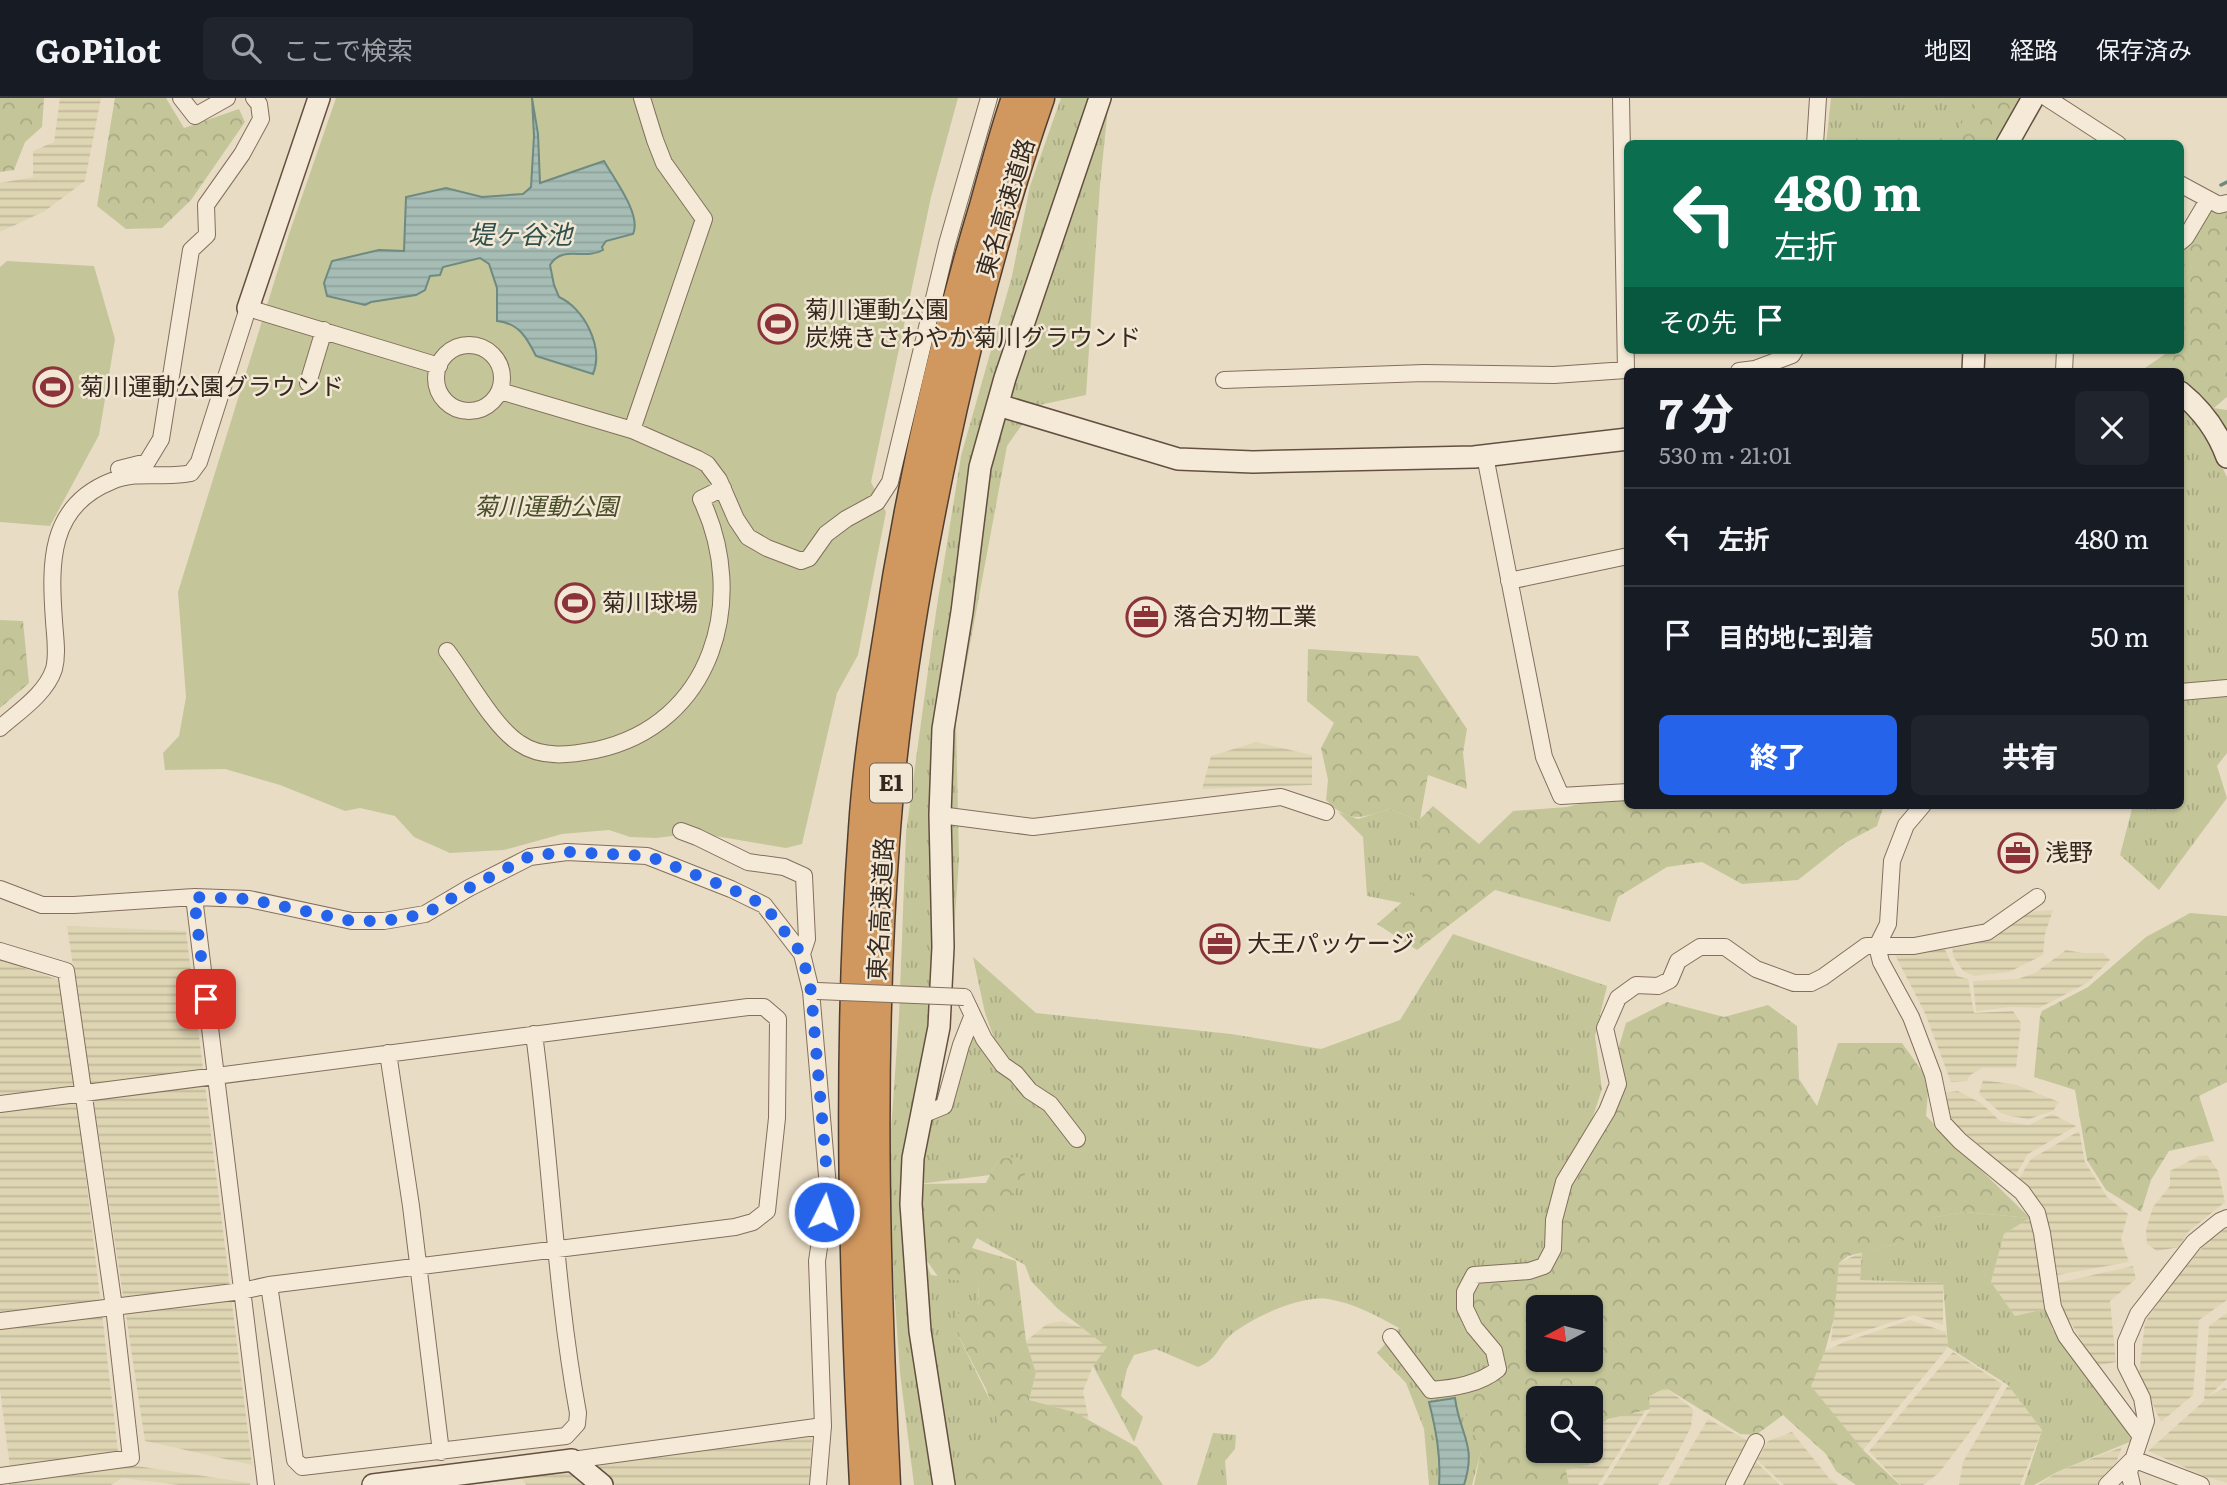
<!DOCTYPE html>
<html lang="ja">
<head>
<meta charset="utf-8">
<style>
  :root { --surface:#171b24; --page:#20242c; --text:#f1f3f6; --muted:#9ea1a6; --line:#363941; --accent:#2563eb }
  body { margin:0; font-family:Literata,"Noto Sans JP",serif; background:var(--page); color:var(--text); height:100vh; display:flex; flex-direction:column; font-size:26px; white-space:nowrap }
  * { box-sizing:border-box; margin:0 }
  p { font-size:23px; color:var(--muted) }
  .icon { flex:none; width:38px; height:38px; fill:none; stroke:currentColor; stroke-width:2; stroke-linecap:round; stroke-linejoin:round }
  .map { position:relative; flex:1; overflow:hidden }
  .details { position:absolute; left:1624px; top:270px; width:560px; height:441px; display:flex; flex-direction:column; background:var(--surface); border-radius:10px; box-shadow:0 2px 5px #0004 }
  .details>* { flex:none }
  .top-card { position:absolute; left:1624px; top:42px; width:560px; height:214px; border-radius:10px; box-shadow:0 2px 5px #0004; background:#0b6e4f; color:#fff; overflow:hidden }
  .needle { width:46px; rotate:263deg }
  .fabs { position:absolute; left:1526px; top:1197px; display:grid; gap:14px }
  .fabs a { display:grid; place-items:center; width:77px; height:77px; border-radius:10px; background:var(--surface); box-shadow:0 2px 5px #0004; font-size:35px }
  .pin { position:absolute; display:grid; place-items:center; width:60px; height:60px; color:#fff; margin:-30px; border-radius:14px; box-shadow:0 4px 10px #0006 }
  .me { position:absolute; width:77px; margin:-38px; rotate:5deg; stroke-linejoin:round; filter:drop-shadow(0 0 5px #0008) }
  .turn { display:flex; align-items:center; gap:24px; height:147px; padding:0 35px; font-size:32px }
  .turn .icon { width:91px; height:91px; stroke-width:2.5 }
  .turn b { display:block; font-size:49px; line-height:60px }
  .then { display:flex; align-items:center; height:66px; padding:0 35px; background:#0003; gap:14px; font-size:26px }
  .round { display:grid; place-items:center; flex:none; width:74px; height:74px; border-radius:10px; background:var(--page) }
  .overview { display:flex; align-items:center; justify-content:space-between; height:119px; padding:0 35px }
  h1 { font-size:42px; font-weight:800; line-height:52px }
  .cta { display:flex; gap:14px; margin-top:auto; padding:14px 35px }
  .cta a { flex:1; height:80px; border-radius:10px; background:var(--accent); color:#fff; font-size:28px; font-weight:800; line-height:80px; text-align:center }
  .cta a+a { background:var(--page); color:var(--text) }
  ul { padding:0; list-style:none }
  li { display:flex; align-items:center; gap:21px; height:98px; padding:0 35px; border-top:2px solid var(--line) }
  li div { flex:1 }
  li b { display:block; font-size:26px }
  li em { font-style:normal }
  header { display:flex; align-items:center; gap:42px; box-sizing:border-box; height:98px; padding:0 35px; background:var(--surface); border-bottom:2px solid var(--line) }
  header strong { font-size:33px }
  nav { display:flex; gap:38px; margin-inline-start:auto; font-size:24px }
  .search { width:490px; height:63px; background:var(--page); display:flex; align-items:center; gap:18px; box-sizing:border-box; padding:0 24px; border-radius:10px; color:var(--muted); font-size:26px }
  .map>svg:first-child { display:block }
  .farmland { fill:url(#farmland-rules) }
  .grass { fill:url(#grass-tufts) }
  .forest { fill:url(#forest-crowns); fill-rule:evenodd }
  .green { fill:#c4c69a }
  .water { fill:url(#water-rules); stroke:#6e8a81; stroke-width:2 }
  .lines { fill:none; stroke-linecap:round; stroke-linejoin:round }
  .stream { stroke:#6e8a81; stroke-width:3.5 }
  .street-casing { stroke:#826f5d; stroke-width:18 }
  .secondary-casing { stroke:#645040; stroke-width:24 }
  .highway-casing { stroke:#513e31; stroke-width:31 }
  .street { stroke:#f5ead7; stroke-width:16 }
  .secondary { stroke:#f5ead7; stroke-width:21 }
  .highway { stroke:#d0975e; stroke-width:28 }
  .street-bridge-casing { stroke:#826f5d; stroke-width:18; stroke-linecap:butt }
  .street-bridge { stroke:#f5ead7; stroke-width:16 }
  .route { stroke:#2563eb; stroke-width:12; stroke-dasharray:0 21.6 }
  .labels { text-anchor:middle; stroke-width:5; stroke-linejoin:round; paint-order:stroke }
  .shield { fill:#f2e7d4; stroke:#6d6155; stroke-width:2 }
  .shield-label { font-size:23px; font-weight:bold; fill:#34281f }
  .street-label { font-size:24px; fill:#34281f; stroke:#f2e7d4 }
  .poi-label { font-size:24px; fill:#34281f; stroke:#f2e7d4; text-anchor:start }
  .park-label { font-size:24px; font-style:italic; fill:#474e28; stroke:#f2e7d4 }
  .water-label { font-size:26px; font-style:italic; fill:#30524e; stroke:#f2e7d4 }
</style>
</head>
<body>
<header>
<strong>GoPilot</strong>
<div class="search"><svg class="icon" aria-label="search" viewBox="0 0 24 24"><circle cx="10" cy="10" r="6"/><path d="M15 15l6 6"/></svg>ここで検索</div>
<nav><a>地図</a><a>経路</a><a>保存済み</a></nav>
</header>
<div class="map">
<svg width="2227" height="1387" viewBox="0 0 2227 1387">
  <defs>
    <pattern id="farmland-rules" width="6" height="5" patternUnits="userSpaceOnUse" patternTransform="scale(1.75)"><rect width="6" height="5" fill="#ded5b3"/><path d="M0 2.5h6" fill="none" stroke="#bfb79a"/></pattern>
    <pattern id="grass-tufts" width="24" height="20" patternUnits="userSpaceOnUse" patternTransform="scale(1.75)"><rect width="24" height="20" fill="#c4c69a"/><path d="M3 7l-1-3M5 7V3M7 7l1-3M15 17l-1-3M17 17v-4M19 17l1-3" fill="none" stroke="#a9aa84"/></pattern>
    <pattern id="forest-crowns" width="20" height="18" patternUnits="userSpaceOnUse" patternTransform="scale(1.75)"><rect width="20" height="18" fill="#c4c69a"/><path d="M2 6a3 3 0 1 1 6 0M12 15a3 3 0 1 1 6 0" fill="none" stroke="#a9aa84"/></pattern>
    <pattern id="water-rules" width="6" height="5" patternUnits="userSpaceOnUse" patternTransform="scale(1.75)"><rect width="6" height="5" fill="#a6bdb5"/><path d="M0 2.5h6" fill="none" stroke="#90a29b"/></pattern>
  </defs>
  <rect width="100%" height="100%" fill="#e9dcc5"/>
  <!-- farmland -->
  <path class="farmland" d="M60,0H101L85,83L45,113L0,134V85L33,79V53L54,44Z
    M1256,644L1312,657V687L1202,691L1211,658Z
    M2053,812L2045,836L2043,857L2009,874L1974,878L1963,873L1953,858L1952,846L2027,814Z
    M67,828L186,833L252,1367L145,1343Z
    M1943,847L1957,878L1968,881L1974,915L2013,913L2021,925L2016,970H1982L1970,977L1967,983L1951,984L1925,915L1894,855Z
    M2066,852L2083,855H2103L2110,862L2087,885L2039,910L2012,909L1976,913L1973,883L2018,881L2035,875Z
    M0,862L59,882L75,985L118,1353L10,1369L0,1292Z
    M1983,982L2017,987L2059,1004L2053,1013L2029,1021L2010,1018L2001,1015L1979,996Z
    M1958,993L1981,1005L2000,1023L2029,1027L2052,1016L2076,1028L2028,1056L2015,1078L1950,1022L1944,995Z
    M2079,1033L2085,1064L2107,1099L2128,1116L2121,1141L2129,1164L2057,1177L2044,1117L2018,1082L2031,1061Z
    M2207,1057L2218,1073L2225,1104L2188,1134L2179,1149L2157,1153L2147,1146L2146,1132L2153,1109L2170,1088V1073L2199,1058Z
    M2030,1120L2036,1135L2049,1210L2015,1218L1991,1184L2004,1136Z
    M2219,1131H2227V1202L2199,1222L2193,1297L2161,1324L2139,1277L2145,1224L2175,1180Z
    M1862,1154L1860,1182L1943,1185V1227L1914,1217L1831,1244L1839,1165Z
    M2133,1168L2136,1181L2110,1203L2116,1264L2097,1268L2064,1214L2057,1185Z
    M2227,1215V1281L2207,1299L2224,1290L2227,1291V1385L2204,1378L2148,1353L2204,1303L2209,1228Z
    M1910,1222L1946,1234L1948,1249L1863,1352L1810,1288L1825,1253L1844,1244Z
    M1062,1223L1083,1230L1108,1249L1093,1268L1083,1293L1089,1323L1074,1314L1029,1302L1036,1275L1026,1243L1047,1226Z
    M1953,1254L2002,1286L1988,1310L1939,1375L1923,1387H1901L1869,1353Z
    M2008,1287L2042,1332L2020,1387H1959L1963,1364Z
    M1666,1290L1693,1311L1691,1329L1674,1362L1658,1387H1603L1650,1312L1649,1298Z
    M1647,1310L1598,1387H1569L1566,1372L1589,1366L1602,1326L1614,1318Z
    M1708,1321L1752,1345L1728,1387H1669Z
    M1792,1334L1829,1380L1838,1387H1784L1757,1362L1768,1343Z
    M812,1339L809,1387H615L591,1366Z
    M2122,1349L2116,1365L2097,1387H2038L2059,1373Z
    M1755,1363L1780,1387H1743Z
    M130,1367L250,1385V1387H179L122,1380L111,1387H9L8,1384Z
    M571,1373L586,1387H526L521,1379Z"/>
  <!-- grass -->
  <path class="grass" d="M1061,0H1109L1100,87L1086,297L1035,308L1007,348L956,622L959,761L948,920L939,996L929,1024L944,1008L968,930L1003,965L985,915L973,859L1036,915L1231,936L1321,951L1400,922L1453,836L1607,888L1595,938L1602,991L1544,1168L1494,1253L1481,1354L1472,1387H1429L1424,1331L1406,1285L1377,1255L1399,1230C1377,1218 1354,1205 1328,1201C1301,1197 1253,1219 1232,1236C1217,1248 1220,1260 1198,1269L1156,1251L1134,1257L1127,1271L1121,1298L1143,1319L1134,1344L1093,1268L1107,1249L1058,1211L1031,1183L1025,1167L975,1139L998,1061L990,1077L919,1086L913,1136L931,1177L978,1184L979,1213L957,1235L1007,1337L968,1387H914L900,1275L890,1131L891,1033L899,918L906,735L936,514L961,358L1012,178L1030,88Z
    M1831,0H1977L1951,45L1826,46Z
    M2181,305L2195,315L2227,379V655L2217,668L2227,700L2159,792L2120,757L2133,707H2180Z
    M1390,711L1419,723L1429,788L1407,806L1367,798L1363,739L1338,714L1358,721Z
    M1965,1114L2030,1120L2004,1136L1991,1184L2015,1218L2049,1210L2052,1231L2105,1296L2132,1343L2059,1373L2034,1387H2024L2042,1332L2008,1287L1948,1249L1943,1185L1860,1182L1862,1154L1896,1146L1931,1120Z
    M1213,1335L1236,1337L1235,1351L1225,1363L1227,1387H1197Z"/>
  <!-- forest -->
  <path class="forest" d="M0,0H44L42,29L25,44L14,72L0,74Z
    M115,0H166L184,30L239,11L245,24L191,102L162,130L126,131L97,108Z
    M1976,0H2029L2007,45L1950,46Z
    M2227,103V299L2214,310L2227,312V333L2213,310L2181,292L2180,273L2142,272L2171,252H2180L2181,144L2219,107Z
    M0,522L23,523L29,585L0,610Z
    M1308,551L1418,558L1467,631L1463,655L1467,691L1428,677L1420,721L1433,708L1479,746L1513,713L1567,709L1627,694L1628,707H1664L1667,710L1676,707H1884L1877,728L1845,745L1798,782L1742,786L1702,764L1667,769L1618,799L1610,824L1495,792L1417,852L1377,826L1423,786L1419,723L1390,711C1361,720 1349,726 1326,702L1328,682L1321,650L1334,625L1307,603Z
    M2190,815L2227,818V984L2199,998L2214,1043L2169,1053L2151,1082L2141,1114L2106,1092L2087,1062L2075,992L2034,979L2040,918L2042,913L2088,889L2146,839Z
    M1667,904L1724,919L1768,907L1797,928L1799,981L1817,1008L1838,945H1902L1929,983L1926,1018L2030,1120L1965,1114L1932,1120L1900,1145L1848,1158L1839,1165L1834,1220L1825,1253L1811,1288L1863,1352L1900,1387H1856L1836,1373L1826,1356L1783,1317L1756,1337L1740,1336L1666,1290L1649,1298L1650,1311L1608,1321L1602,1326L1589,1367L1566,1372L1569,1387H1474L1481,1353L1466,1319L1468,1300L1498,1270L1465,1210L1473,1181L1544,1168L1566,1080L1612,1000L1613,968L1626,925ZM1538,1209H1591V1262H1538ZM1538,1300H1591V1353H1538Z
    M1019,1059L1028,1072L997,1120L982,1130L972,1150L1016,1163L1026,1243L1036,1275L1029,1302L1074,1314L1137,1349L1163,1387H966V1361L1003,1338L986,1291L957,1235V1216L979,1207L978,1185L939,1180L927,1163L919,1086L986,1085L998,1061Z"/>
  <!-- green -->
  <path class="green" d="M336,0H958L931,99L871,384L886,414L858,557L837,595L802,746L786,750L697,735L656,740L630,739L609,732L562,736L504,752L450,755L414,739L395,718L360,710L345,713L280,687L225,671L165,672L163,655L179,638L186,599L178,494L289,136Z
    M7,163L94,168L115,241L99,337L50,428L0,424V169Z"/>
  <!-- water -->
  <path class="water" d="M532,0L538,36L540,85L604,63C614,81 642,117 633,136L606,143L602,149L603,152C584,163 563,146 550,167L554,187L559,199C584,210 604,249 593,276L536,258C527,240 519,225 497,223V190L489,166L480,160L443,169L440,177L430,178L425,192L416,197L371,204L365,207L327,198L324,185L332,163L379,152L404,153L406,99L446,90L482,99L523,96L531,89L534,38Z
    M1455,1300C1460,1338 1477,1346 1464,1387H1439C1441,1358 1436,1332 1429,1304Z"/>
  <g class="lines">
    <!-- stream -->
    <path class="stream" d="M2221,87L2227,84"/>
    <!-- street casing -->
    <g class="street-casing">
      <path id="street" d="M181,0L195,18L227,0
        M2047,0L2118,46
        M1815,46L1818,0
        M2180,86L2219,107L2227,105
        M2180,144L2186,139L2208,102
        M436 280a33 33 0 1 1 66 0a33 33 0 1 1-66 0Z
        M1739,273L1755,271L1792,257L1795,252
        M2064,273L2065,252
        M1224,282L1424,275L1554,277L1626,272L1621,0
        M308,285L324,232
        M500,293L632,332L698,361L707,366L719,382L736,421L748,439L767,450L801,463L809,460L826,436L846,421L877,404L890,384L947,146L989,0
        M632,332L704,121L664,65L655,42L642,0
        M1485,358L1544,659L1561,698L1628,694
        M119,371L147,364L161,341L191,152L207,137L206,107L242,56L261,21L259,6L254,0
        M1509,483L1628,458
        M447,553C467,579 493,628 519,645C542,661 570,657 596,652C713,627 749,501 701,401L723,390
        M2180,594L2227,590
        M0,630C18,614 46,596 54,571C58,556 55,539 54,523C50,466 48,408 112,383C138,372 165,381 191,375L199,364L248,210L439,268
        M1923,707L1906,727L1892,763L1888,826L1877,848L1881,864L1911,919L1933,977L1943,1025L1960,1043L2022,1094L2037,1115L2042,1135L2053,1209L2066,1238L2140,1337
        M940,717L1033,729L1281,699L1326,714
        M681,733L697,739L748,764L784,769L804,778L807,841L802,856
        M0,791L42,807H74L194,799L249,801L352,823H384L425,816L469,790L530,759L567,754L647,758L731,791L764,807L802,856L811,893L828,1089L817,1163L823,1328L818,1387
        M194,799L266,1387
        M0,853L66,873L114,1209L131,1360L0,1378
        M964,899L984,941L1003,967L1016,976L1030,993L1050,1006L1077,1041
        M388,955L411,1108L441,1354
        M0,1006L748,909H764L778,921L777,1020L767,1113L753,1124L735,1129L269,1187L242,1193L0,1223
        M922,1017L944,1008L961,947L972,919
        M269,1187L295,1362L302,1369L566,1338L577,1326L578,1315C555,1190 551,1062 534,936
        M1391,1239L1431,1292C1454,1290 1480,1286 1498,1271L1494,1253L1474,1229L1465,1210V1194L1474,1177L1529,1173L1544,1168L1553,1151L1554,1122L1564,1084L1607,1013L1618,986L1605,930L1618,900L1636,887L1658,888L1670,882L1678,863L1700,849H1725L1756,871L1794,885H1811L1823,879L1866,848H1914L1987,834L2037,799
        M2133,1361L2201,1387
        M572,1362L823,1328
        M1734,1387L1756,1344
        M2107,1387L2133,1361
        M2132,1387L2129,1374L2146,1323L2142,1300L2126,1268V1244L2138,1216L2194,1144L2220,1123L2227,1120"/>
    </g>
    <!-- secondary casing -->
    <g class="secondary-casing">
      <path id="secondary" d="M2007,46L2033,0
        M248,210L319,0
        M1973,273L1974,252
        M2180,294C2201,311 2218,334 2227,359
        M998,307L1178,361L1253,364L1474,359L1628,341
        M373,1387L572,1362L602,1387
        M944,1387L920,1233L911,1106L913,1060L939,929L943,849L940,717L943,631L962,514L980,369L1005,280L1100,0"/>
    </g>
    <!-- highway casing -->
    <g class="highway-casing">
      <path id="highway" d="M864,1387C853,1168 847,950 863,731C867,668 877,604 887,542C909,395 941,250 984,108C994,72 1004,35 1016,0
        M886,1387C875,1168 869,950 886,731C894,623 911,515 932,409C959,271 994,133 1040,0"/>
    </g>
    <!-- street -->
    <use href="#street" class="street"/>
    <!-- secondary -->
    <use href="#secondary" class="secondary"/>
    <!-- highway -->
    <use href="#highway" class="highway"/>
    <!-- street-bridge casing -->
    <g class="street-bridge-casing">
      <path id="street-bridge" d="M817,893L964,899"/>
    </g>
    <!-- street-bridge -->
    <use href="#street-bridge" class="street-bridge"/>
  </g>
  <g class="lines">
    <!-- route -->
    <path class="route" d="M206,901L194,799L249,801L352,823H384L425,816L469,790L530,758L568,754L648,758L731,791L764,807L802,856L811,893L828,1089L824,1114"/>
  </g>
  <!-- icons -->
  <defs>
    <g id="stadium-ring" transform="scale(2.0125)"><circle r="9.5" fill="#f2e7d4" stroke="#8b3339" stroke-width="1.5"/><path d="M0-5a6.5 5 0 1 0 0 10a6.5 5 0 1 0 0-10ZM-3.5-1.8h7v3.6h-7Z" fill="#8b3339"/></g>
    <g id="office-ring" transform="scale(2.0125)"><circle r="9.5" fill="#f2e7d4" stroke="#8b3339" stroke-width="1.5"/><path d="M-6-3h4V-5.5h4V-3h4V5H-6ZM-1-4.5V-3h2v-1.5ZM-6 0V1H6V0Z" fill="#8b3339"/></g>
  </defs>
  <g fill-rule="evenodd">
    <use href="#stadium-ring" x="778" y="226"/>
    <use href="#stadium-ring" x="53" y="289"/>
    <use href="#stadium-ring" x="575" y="505"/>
    <use href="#office-ring" x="1146" y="519"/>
    <use href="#office-ring" x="2018" y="755"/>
    <use href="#office-ring" x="1220" y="846"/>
  </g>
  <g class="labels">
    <!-- shield labels -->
    <rect class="shield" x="870" y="665.5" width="42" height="39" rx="5"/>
    <g class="shield-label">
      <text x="891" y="693">E1</text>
    </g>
    <!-- street labels -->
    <g class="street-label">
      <text transform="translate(1006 110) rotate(-73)" y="8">東名高速道路</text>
      <text transform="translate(881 811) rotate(-87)" y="8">東名高速道路</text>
    </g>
    <!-- poi labels -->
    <g class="poi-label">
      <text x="805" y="220">菊川運動公園<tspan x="805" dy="28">炭焼きさわやか菊川グラウンド</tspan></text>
      <text x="80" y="297">菊川運動公園グラウンド</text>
      <text x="602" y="513">菊川球場</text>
      <text x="1173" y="527">落合刃物工業</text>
      <text x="2045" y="763">浅野</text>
      <text x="1247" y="854">大王パッケージ</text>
    </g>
    <!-- park labels -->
    <g class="park-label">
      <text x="546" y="417">菊川運動公園</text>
    </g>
    <!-- water labels -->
    <g class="water-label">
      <text x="520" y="146">堤ヶ谷池</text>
    </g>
  </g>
</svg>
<div class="fabs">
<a><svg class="needle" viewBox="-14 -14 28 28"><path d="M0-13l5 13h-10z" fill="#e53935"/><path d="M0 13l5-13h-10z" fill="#9ea1a6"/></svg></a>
<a><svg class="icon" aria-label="search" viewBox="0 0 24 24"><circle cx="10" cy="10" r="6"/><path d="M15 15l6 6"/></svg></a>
</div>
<div class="pin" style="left:206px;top:901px;background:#d93025"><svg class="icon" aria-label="arrive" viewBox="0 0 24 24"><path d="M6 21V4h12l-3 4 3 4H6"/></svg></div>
<svg class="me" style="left:824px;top:1114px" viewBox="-20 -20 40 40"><circle r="17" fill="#2563eb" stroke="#fff" stroke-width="3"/><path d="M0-11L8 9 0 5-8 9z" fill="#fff"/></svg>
<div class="top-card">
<div class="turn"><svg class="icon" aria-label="left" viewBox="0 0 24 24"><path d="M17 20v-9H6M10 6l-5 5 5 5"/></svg><div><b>480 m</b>左折</div></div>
<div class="then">その先<svg class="icon" aria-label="arrive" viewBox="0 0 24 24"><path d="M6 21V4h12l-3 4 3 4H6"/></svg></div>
</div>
<section class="details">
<div class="overview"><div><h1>7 分</h1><p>530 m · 21:01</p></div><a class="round"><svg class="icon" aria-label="close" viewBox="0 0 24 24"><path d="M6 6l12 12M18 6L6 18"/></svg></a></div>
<ul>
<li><svg class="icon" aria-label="left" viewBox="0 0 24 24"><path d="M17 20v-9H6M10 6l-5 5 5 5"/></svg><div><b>左折</b></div><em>480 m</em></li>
<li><svg class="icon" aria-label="arrive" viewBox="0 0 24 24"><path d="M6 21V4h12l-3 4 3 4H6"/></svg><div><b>目的地に到着</b></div><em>50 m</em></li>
</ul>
<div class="cta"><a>終了</a><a>共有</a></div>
</section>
</div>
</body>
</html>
